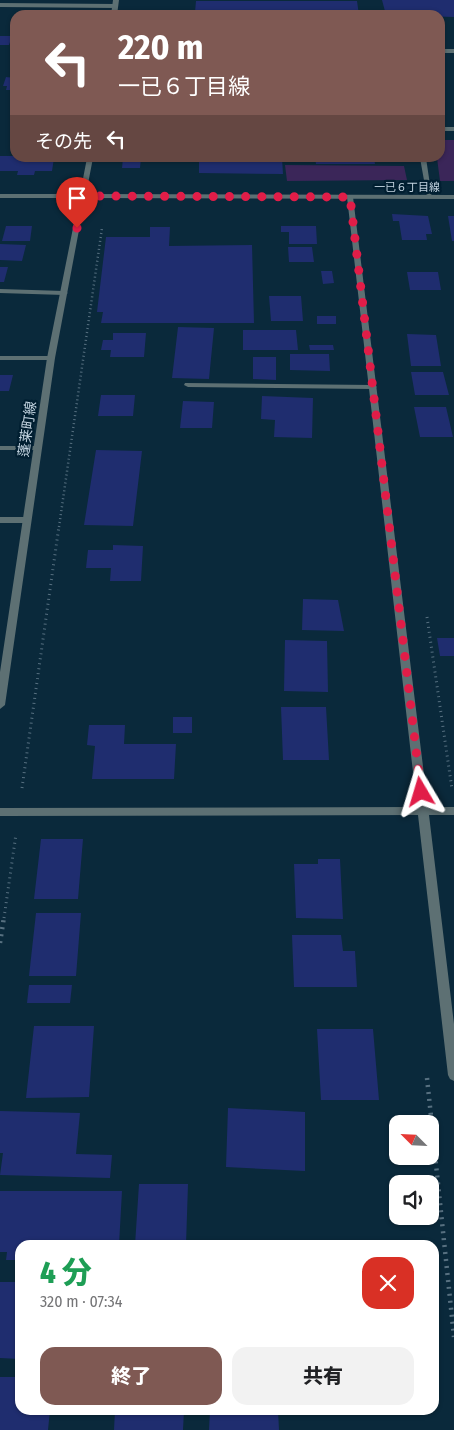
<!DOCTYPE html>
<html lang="ja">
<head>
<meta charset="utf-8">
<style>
  :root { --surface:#fff; --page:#f2f2f2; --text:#202124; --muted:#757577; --accent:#7f5953 }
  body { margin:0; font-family:"Fira Sans Condensed","Noto Sans JP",sans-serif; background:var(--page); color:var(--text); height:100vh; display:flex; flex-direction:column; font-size:19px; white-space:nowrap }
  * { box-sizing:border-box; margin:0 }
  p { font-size:16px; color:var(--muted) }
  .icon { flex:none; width:28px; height:28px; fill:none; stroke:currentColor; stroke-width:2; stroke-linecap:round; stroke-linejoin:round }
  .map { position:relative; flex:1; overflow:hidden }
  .drawer { position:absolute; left:15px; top:1240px; width:424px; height:175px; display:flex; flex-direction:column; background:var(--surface); border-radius:15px; box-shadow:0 1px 4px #0004 }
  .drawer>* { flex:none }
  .top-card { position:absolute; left:10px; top:10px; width:435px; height:152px; border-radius:15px; box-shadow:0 1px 4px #0004; background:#7f5953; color:#fff; overflow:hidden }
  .needle { width:32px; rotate:294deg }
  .tools { position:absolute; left:389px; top:1115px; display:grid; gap:10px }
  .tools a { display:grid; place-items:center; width:50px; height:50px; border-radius:10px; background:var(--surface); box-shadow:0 1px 4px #0004; font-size:25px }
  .pin { position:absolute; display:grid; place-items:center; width:42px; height:42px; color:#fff; margin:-51px -21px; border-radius:50% 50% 50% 0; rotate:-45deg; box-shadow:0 0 5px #0007 }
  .pin .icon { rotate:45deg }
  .me { position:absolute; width:55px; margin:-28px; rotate:353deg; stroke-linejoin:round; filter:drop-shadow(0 0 4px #0008) }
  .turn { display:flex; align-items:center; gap:18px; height:105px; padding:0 25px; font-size:22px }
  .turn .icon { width:65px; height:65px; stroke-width:2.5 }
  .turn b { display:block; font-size:35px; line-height:42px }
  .then { display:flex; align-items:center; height:48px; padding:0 25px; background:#0003; gap:10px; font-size:19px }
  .round { display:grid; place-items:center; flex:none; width:52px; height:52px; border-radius:15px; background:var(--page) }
  .overview { display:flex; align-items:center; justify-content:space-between; height:85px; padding:0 25px }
  h1 { font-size:30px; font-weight:800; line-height:38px; color:#1e9e55 }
  .action { display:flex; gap:10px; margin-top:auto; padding:10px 25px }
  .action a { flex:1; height:58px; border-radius:15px; background:var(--accent); color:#fff; font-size:20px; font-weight:800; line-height:58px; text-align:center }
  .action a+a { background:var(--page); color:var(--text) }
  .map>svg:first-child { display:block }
  .green { fill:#3b2659 }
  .building { fill:#1f2d6f }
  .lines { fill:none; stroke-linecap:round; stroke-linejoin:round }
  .path-far2 { stroke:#577080; stroke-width:2.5; stroke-dasharray:1 3; stroke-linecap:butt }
  .path-far1 { stroke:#577080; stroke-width:3; stroke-dasharray:1 4; stroke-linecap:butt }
  .path { stroke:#577080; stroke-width:4.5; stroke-dasharray:2 5; stroke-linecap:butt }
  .service { fill:#5d7073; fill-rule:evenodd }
  .minor { fill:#5d7073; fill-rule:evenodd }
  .tertiary { fill:#5d7073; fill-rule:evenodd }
  .route { stroke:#e11d48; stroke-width:9; stroke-dasharray:0 16.2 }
  .labels { text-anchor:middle; stroke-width:4.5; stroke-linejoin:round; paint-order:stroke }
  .far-street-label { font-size:11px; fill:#c3d4e0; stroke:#011f31 }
  .street-label { font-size:14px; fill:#c3d4e0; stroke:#011f31 }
</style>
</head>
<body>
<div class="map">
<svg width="454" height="1430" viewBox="0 0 454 1430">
  <rect width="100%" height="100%" fill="#0a293b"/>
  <!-- green -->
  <path class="green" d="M440,140H454V181H440L437,158H440Z
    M285,165L404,166L407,180L287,181Z"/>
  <!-- building -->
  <path class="building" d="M382,0H454V17L386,15Z
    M196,1H357L359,15L195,12Z
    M0,36H12L9,45H0Z
    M6,77L15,78V90H6L7,86H3Z
    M0,156H15V158H54L52,171H35L34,175H17L18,171H0Z
    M123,158H141L140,168H122Z
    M199,158H282L283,174L199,173Z
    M315,158H374L375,164H316Z
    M392,214L428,216L432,234H426L427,240H402L399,221H393Z
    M448,216H454V241H452Z
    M6,226H32L30,241H2Z
    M281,226H316L317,244H289V232H281Z
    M150,227H170L169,246L252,245L254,323H101L103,312H97L106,237H150Z
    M0,244L26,245L22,261L0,260Z
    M288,247H312L314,262H289Z
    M0,267H8L4,282H0Z
    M321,271H332L334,283L323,284Z
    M407,272H438L441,290H410Z
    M269,296H301L303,321H271Z
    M317,316H336V324H317Z
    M178,327L214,328L209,379L172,378Z
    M243,330H296L298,350H243Z
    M113,333H146L144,357H110L111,350H101L103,340H113Z
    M407,334L436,335L441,366H411Z
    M309,345H333L334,350H310Z
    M290,354H329L330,371L290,370Z
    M253,357H276V380L253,379Z
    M411,372H443L449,395H415Z
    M0,375H13L9,391H0Z
    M101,395H135L133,416H98Z
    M262,396L313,398L312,438L274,437L275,420L261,419Z
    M183,401L214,402L212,428H180Z
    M414,407H446L453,437H420Z
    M96,450L142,451L133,526L84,525Z
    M113,545L143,546L141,581H110L111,568H86L88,550H113Z
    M303,599L338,600L344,631L302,630Z
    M437,638H454V656H440Z
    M285,640L327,641L328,692L284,691Z
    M281,707H326L329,760H283Z
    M173,717H192V733H173Z
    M89,725H125L124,744H176L174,779H92L95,746L87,745Z
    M41,839H83L78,899H34Z
    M318,859H340L343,919L296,918L294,864H318Z
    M36,913H81L76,976H29Z
    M292,935H341L343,951H355L357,987H294Z
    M29,985H72L70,1003H27Z
    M34,1026H94L89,1097L26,1098Z
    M317,1029H373L379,1100H321Z
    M228,1108L305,1112V1171L226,1167Z
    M0,1111L80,1113L76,1154L112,1155L110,1178L0,1175L3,1153H0Z
    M139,1184H188L186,1245H135Z
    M0,1191H122L119,1245H20V1260H6L7,1252H0Z
    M0,1282H20V1359L0,1358Z
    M0,1377H20V1410H50L48,1430H0Z
    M115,1410H184L183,1430H114Z
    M210,1410H278L279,1430H209Z"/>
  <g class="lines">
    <!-- path-far2 -->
    <path class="path-far2" d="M59,527L102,228"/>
    <!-- path-far1 -->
    <path class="path-far1" d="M427,617L452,789
      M22,788L59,526
      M4,918L16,834"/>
    <!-- path -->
    <path class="path" d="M0,943L4,917
      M427,1078L454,1337"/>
    <!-- service -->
    <path class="service" d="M0,3L115,4L118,6L115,8L0,7Z
      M440,49H454V53H440Z
      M440,127H454V131H440Z
      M420,158H426L432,198L427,197Z
      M0,289L64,291L68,293L64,295L0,293Z
      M0,356H51L55,358L51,360H0Z
      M185,383L373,385L377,387L373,389L188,387L184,385Z
      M0,446H38L42,448L38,450H0Z
      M0,517H27L31,520L27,523H0Z"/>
    <!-- minor -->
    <path class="minor" d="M350,195L353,197L428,807H454V815H429L454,1024V1081L450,1079L448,1075L418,815L0,816V808L417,807L347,197Z"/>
    <!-- tertiary -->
    <path class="tertiary" d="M113,0H119L117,15H111Z
      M87,158H93L86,194L454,195V199L85,198L55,358L5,705L0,709V672L47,358L79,198H0V194H80Z"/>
  </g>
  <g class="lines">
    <!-- route -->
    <path class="route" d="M77,228L84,196L350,197L421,792"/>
  </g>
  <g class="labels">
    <!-- far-street labels -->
    <g class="far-street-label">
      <text x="407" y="191">一已６丁目線</text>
    </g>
    <!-- street labels -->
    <g class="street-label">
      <text transform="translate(27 429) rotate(-82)" y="5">蓬莱町線</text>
    </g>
  </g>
</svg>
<div class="tools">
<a><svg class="needle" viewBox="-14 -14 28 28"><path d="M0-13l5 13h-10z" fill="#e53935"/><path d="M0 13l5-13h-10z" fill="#757577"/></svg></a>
<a><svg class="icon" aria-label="sound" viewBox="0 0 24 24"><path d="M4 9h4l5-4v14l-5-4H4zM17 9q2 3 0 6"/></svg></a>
</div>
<div class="pin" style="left:77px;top:228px;background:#d93025"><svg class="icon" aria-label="arrive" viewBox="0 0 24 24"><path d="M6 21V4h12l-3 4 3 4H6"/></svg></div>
<svg class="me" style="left:421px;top:792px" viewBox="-20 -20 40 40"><path d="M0-17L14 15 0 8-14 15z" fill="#e11d48" stroke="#fff" stroke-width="4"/></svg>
<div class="top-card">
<div class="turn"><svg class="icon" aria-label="left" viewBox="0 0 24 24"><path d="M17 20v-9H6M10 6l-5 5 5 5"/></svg><div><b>220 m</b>一已６丁目線</div></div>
<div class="then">その先<svg class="icon" aria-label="left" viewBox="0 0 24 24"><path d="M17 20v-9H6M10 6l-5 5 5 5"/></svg></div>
</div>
<section class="drawer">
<div class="overview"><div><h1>4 分</h1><p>320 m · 07:34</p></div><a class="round" style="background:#d93025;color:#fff"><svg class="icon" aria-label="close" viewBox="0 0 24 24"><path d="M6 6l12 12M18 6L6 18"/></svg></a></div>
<div class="action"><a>終了</a><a>共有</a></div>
</section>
</div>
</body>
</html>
